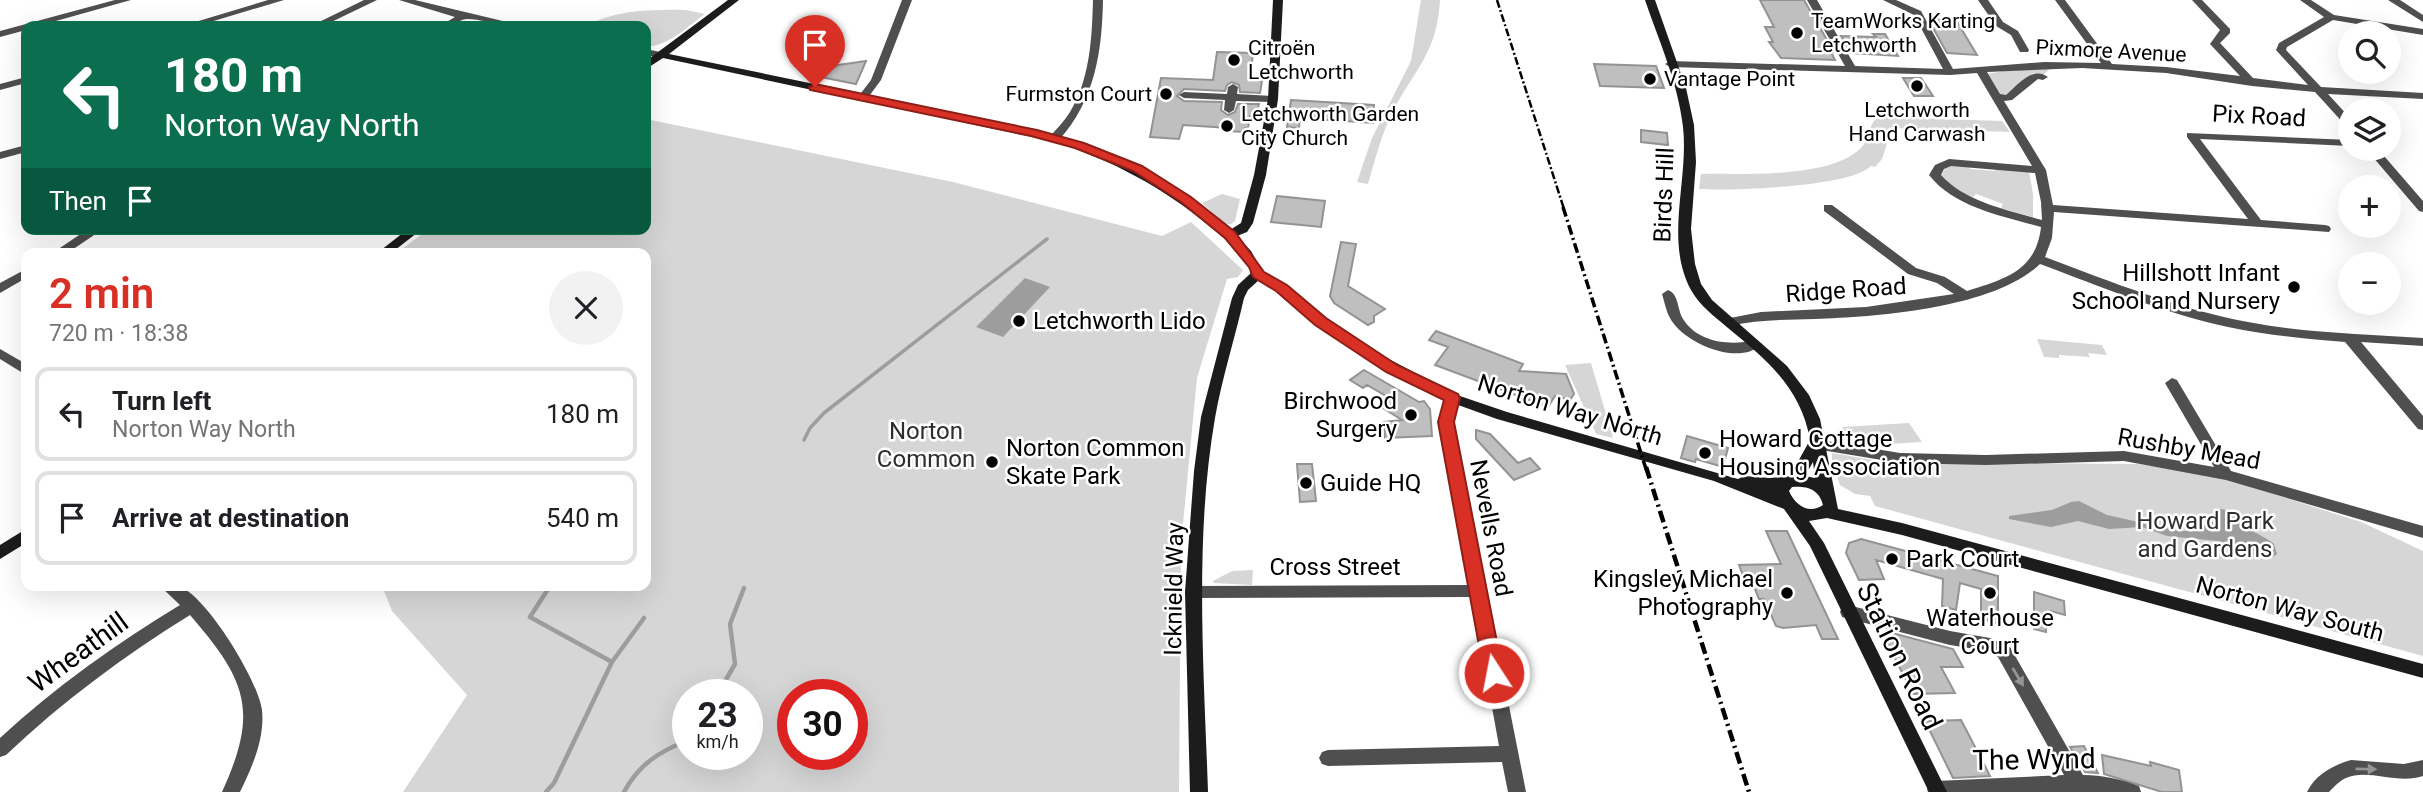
<!DOCTYPE html>
<html lang="en">
<head>
<meta charset="utf-8">
<style>
  :root { --surface:#fff; --page:#f2f2f2; --text:#202124; --muted:#757577; --line:#e0e0e0; --accent:#d93025 }
  body { margin:0; font-family:Roboto,sans-serif; background:var(--page); color:var(--text); height:100vh; display:flex; flex-direction:column; font-size:26px; white-space:nowrap }
  * { box-sizing:border-box; margin:0 }
  p { font-size:23px; color:var(--muted) }
  .icon { flex:none; width:38px; height:38px; fill:none; stroke:currentColor; stroke-width:2; stroke-linecap:round; stroke-linejoin:round }
  .map { position:relative; flex:1; overflow:hidden }
  .drawer { position:absolute; left:21px; top:248px; width:630px; height:343px; display:flex; flex-direction:column; background:var(--surface); border-radius:14px; box-shadow:0 7px 28px #0002 }
  .drawer>* { flex:none }
  .banner { position:absolute; left:21px; top:21px; width:630px; height:214px; border-radius:14px; box-shadow:0 7px 28px #0002; background:#0b6e4f; color:#fff; overflow:hidden }
  .controls { position:absolute; left:2338px; top:21px; display:grid; gap:14px }
  .controls a { display:grid; place-items:center; width:63px; height:63px; border-radius:50%; background:var(--surface); box-shadow:0 7px 28px #0002; font-size:35px }
  .speed { position:absolute; left:672px; top:679px; display:flex; gap:14px; font-size:35px; font-weight:700; text-align:center }
  .speed>* { display:grid; place-content:center; width:91px; height:91px; border-radius:50%; background:var(--surface); box-shadow:0 7px 28px #0002; line-height:1 }
  .speed small { font-size:18px; font-weight:400 }
  .speed .limit { border:10px solid #d22; background:#fff; color:#111 }
  .pin { position:absolute; display:grid; place-items:center; width:60px; height:60px; color:#fff; margin:-72px -30px; border-radius:50% 50% 50% 0; rotate:-45deg; box-shadow:0 0 7px #0007 }
  .pin .icon { rotate:45deg }
  .me { position:absolute; width:77px; margin:-38px; rotate:349deg; stroke-linejoin:round; filter:drop-shadow(0 0 5px #0008) }
  .turn { display:flex; align-items:center; gap:24px; height:147px; padding:0 28px; font-size:32px }
  .turn .icon { width:91px; height:91px; stroke-width:2.5 }
  .turn b { display:block; font-size:49px; line-height:60px }
  .then { display:flex; align-items:center; height:66px; padding:0 28px; background:#0003; gap:14px; font-size:26px }
  .round { display:grid; place-items:center; flex:none; width:74px; height:74px; border-radius:37px; background:var(--page) }
  .summary { display:flex; align-items:center; justify-content:space-between; height:119px; padding:0 28px }
  h1 { font-size:42px; font-weight:600; line-height:52px; color:var(--accent) }
  ul { padding:0; list-style:none }
  li { display:flex; align-items:center; gap:21px; height:94px; margin:0 14px 10px; padding:0 14px; border:4px solid var(--line); border-radius:14px }
  li div { flex:1 }
  li b { display:block; font-size:26px }
  li em { font-style:normal }
  .map>svg:first-child { display:block }
  .green { fill:#d6d6d6; fill-rule:evenodd }
  .water { fill:#9d9d9d }
  .lines { fill:none; stroke-linecap:round; stroke-linejoin:round }
  .stream-far1 { stroke:#9d9d9d; stroke-width:3.5 }
  .stream { stroke:#9d9d9d; stroke-width:4.5 }
  .building { fill:#bfbfbf; stroke:#939393; stroke-width:2 }
  .street { fill:#4f4f4f; fill-rule:evenodd }
  .secondary { fill:#1c1c1c; fill-rule:evenodd }
  .rail-far2 { stroke:#000; stroke-width:2.5; stroke-dasharray:8 2.5 2 2.5; stroke-linecap:butt }
  .rail-far1 { stroke:#000; stroke-width:3.5; stroke-dasharray:10 3.5 2 3.5; stroke-linecap:butt }
  .rail { stroke:#000; stroke-width:4.5; stroke-dasharray:12 4.5 2 4.5; stroke-linecap:butt }
  .oneway { fill:#959595 }
  .route { fill:#d93025; stroke:#8d1f18; stroke-width:2 }
  .poi-dot { fill:#000; stroke:#fff; stroke-width:2.5 }
  .labels { text-anchor:middle; stroke-width:5; stroke-linejoin:round; paint-order:stroke }
  .far-poi-label { font-size:21px; fill:#000; stroke:#fff; text-anchor:start }
  .far-street-label { font-size:21px; fill:#000; stroke:#fff }
  .street-label { font-size:24px; fill:#000; stroke:#fff }
  .poi-label { font-size:24px; fill:#000; stroke:#fff; text-anchor:start }
  .park-label { font-size:24px; fill:#2d2d2d; stroke:#fff }
  .near-street-label { font-size:28px; fill:#000; stroke:#fff }
</style>
</head>
<body>
<div class="map">
<svg width="2423" height="792" viewBox="0 0 2423 792">
  <rect width="100%" height="100%" fill="#fff"/>
  <!-- green -->
  <path class="green" d="M1421,0H1440C1437,54 1415,68 1392,113C1381,136 1375,160 1368,184L1357,182L1372,138L1411,61Z
    M686,10L705,14C689,25 667,48 646,46V26H585C616,10 652,9 686,10Z
    M2028,67H2052L2042,76L2034,73L2006,97L1998,96L1986,74Z
    M1878,117L2002,121L2010,132L1892,128L1882,159L1875,167L1871,166C1851,187 1731,191 1699,189L1701,174C1744,173 1827,179 1860,149C1870,140 1867,126 1878,117Z
    M646,119L953,182L1162,236L1191,222L1243,270L1238,277L1227,279L1197,378L1181,545L1179,792H403L467,695L392,611L382,586H646V254H395L429,229H646ZM688,695H747V754H688ZM793,695H852V754H793Z
    M1947,165H1969L1970,169L1995,171V168L2029,171L2033,194V217L2001,208L2003,204L1976,194L1973,197L1951,188L1941,176Z
    M1222,194L1240,199L1235,221L1231,224H1225L1202,203Z
    M2037,339L2102,345L2107,355L2088,353L2090,357L2059,355V358L2044,357Z
    M1591,363L1613,438L1596,434L1565,365Z
    M1909,423L1922,442L1854,446L1842,427Z
    M1832,453L1885,462L2139,464L2220,477L2361,522L2423,551V656L1875,506L1870,496L1855,494L1840,485L1832,461Z
    M1253,570L1252,585L1214,583L1213,581L1232,571Z"/>
  <!-- water -->
  <path class="water" d="M1025,278L1050,287L1003,337L976,327Z
    M2079,501L2107,515L2179,531H2190L2215,521L2220,509C2235,510 2237,520 2248,528C2256,534 2266,537 2274,544L2277,554L2273,557H2258L2217,541L2167,536L2142,527L2109,529L2078,521L2051,527L2009,519V516L2052,510L2071,502Z"/>
  <g class="lines">
    <!-- stream-far1 -->
    <path class="stream-far1" d="M804,440L810,428L824,413L1047,239"/>
    <!-- stream -->
    <path class="stream" d="M550,586L530,617L612,662
      M717,695L735,664L730,624L744,588
      M546,792L554,783L612,662L644,618
      M624,792C639,764 659,752 688,740"/>
  </g>
  <!-- building -->
  <path class="building" d="M1760,0H1804L1834,52H1831L1835,60L1781,58L1769,42H1773L1765,27H1774Z
    M1928,19L1956,20L1977,55L1947,53Z
    M1873,34H1885L1898,56L1851,53L1841,36L1876,37Z
    M1217,52L1253,53L1250,80L1262,81L1260,93L1240,92L1239,85L1232,82L1227,85L1225,91L1184,89L1177,96L1184,101L1222,102L1221,110L1228,115L1235,112L1238,104H1259L1255,117L1250,116L1248,128H1245V132L1228,131L1229,128L1183,125L1179,139L1150,137L1161,78L1213,80Z
    M866,61L856,84L816,76L838,65Z
    M1594,64L1656,66L1664,88L1600,86Z
    M1903,78H1921L1933,96H1914Z
    M1291,100L1374,105L1373,123L1300,118L1299,128L1287,127Z
    M1641,130L1667,133L1668,145L1641,142Z
    M1277,196L1325,201L1321,227L1271,222Z
    M1341,242L1356,244L1348,286L1385,309L1374,316V322L1368,325L1334,303L1330,296Z
    M1436,331L1523,364L1519,371L1566,374L1574,394L1570,400L1555,396L1548,407L1435,365L1448,347L1429,340Z
    M1364,370L1419,402L1424,401L1430,409L1432,436L1385,438L1384,422L1402,420L1381,407L1391,399L1367,385L1363,388L1350,380Z
    M1476,430L1490,434L1518,463L1530,458L1540,469L1514,480L1476,439Z
    M1687,436L1728,448L1723,467L1696,459L1695,462L1681,458Z
    M1297,464H1312L1316,501L1300,502Z
    M1766,531H1787L1838,639H1822L1816,625L1783,628L1776,626L1764,599H1759L1750,577L1744,578L1739,565L1781,564Z
    M1861,539L1998,576V624L1981,618V589L1960,583L1956,610L1942,606L1943,579L1876,560L1884,579L1859,580L1846,553L1849,543Z
    M2034,592L2064,601L2065,615L2051,611V625L2046,623V632L2034,629Z
    M1882,633H1892L1953,649L1963,667H1941L1955,693L1913,694Z
    M1961,720L1985,766L1990,776L1953,778L1925,721Z
    M2084,746L2098,773L2085,772L2070,747Z
    M2102,755L2151,766L2150,762L2179,770L2182,792H2162L2104,774Z"/>
  <g class="lines">
    <!-- street -->
    <path class="street" d="M115,0H131L38,26H26V30L0,37V31Z
      M268,0H284L197,26H182Z
      M364,0H377L323,26H311Z
      M399,0H415L523,26C503,27 483,19 467,19C458,20 454,26 440,26L455,17Z
      M902,0H912L881,80L867,99H859L858,97L871,80Z
      M1093,0H1103C1102,52 1095,100 1059,140H1051L1049,138C1056,129 1064,122 1070,112C1090,79 1092,38 1093,0Z
      M1807,0H1817L1855,66L1943,69L1914,15L1883,0H1896L1921,11L1953,69L2044,62L2101,63L2055,0H2065L2112,64L2166,67L2240,76L2210,44L2220,30L2192,0H2202L2230,29V33L2220,43L2253,78L2308,85L2276,50L2279,43L2324,17L2300,0H2311L2334,15L2423,29V35L2333,20L2287,47L2286,50L2321,87L2423,93V99L2328,94L2350,118V127L2346,126L2315,92L2252,86L2166,73L2082,68L1987,72L2000,94L2006,95C2019,84 2032,66 2048,77L2043,80L2038,79L2012,100L2004,101L2046,170L2053,205L2248,219L2187,137V133L2350,140V146L2200,139L2261,220L2325,225L2329,226L2331,229L2329,232L2054,212L2052,238L2045,257C2112,282 2178,309 2248,322C2306,333 2365,334 2423,338V346L2361,342L2423,416V430L2418,429L2345,342C2306,339 2267,335 2228,327C2163,313 2102,287 2040,264C1995,308 1877,317 1815,319C1786,320 1758,319 1730,326L1725,325L1723,322L1725,319L1761,312L1866,307L1954,294L1937,283L1908,274L1824,211V205H1832L1916,268L1945,277L1967,291C2005,279 2036,271 2041,227C2003,216 1955,208 1929,175L1935,165L1949,159L2032,166L1977,73L1950,75L1670,67L1665,64L1670,61L1845,66ZM1951,166L2035,173L2041,202L2042,220C2008,210 1965,202 1941,175L1944,169Z
      M1978,0H1988L2003,22L2018,31L2029,50L2028,52H2020L2011,35L1996,26Z
      M2388,0H2400L2423,15V22Z
      M646,49L665,53L666,55L661,58L646,55Z
      M26,77V83L0,90V84Z
      M1233,84L1238,87L1237,94L1273,96L1278,99L1273,102L1236,101L1234,110L1229,113L1224,110L1225,100L1184,98L1179,95L1184,92L1227,94L1228,87Z
      M26,145V152L0,159V152Z
      M2366,149H2378L2423,201V212L2419,211Z
      M88,229H103L66,254H51Z
      M26,269V278L0,293V283Z
      M1668,290C1679,294 1677,309 1683,319C1698,343 1731,346 1755,340L1762,344C1740,366 1690,345 1674,324C1667,316 1665,304 1662,294Z
      M0,349L26,364V375L0,359Z
      M2172,378L2177,380L2231,471L2423,526V538L2226,480L2124,461L1986,465L1900,463L1815,449L1808,444L1815,439L1900,453L1986,455L2124,451L2214,467L2165,383Z
      M1452,393L1459,398L1453,422L1526,792H1508L1502,762L1328,766L1322,764L1319,758L1322,752L1328,750L1499,746L1472,597L1193,598L1187,597L1185,592L1187,587L1193,586L1469,585L1439,422L1445,398Z
      M160,586C166,586 176,585 181,587C208,599 258,680 262,710C265,739 252,767 240,792H222C259,711 247,681 190,615C124,656 63,701 6,755L0,757V738C55,687 116,644 180,605Z
      M1848,605L1950,631L1990,638L2010,647L2083,775C2103,775 2120,779 2139,786L2141,792H1928L1927,789L1929,783L1936,781L2064,775L1998,657L1987,651L1950,645L1842,617L1840,612L1842,607Z
      M2351,760L2404,764L2423,760V776C2397,785 2368,768 2346,778C2339,781 2334,787 2329,792H2307C2315,775 2333,765 2351,760Z"/>
    <!-- secondary -->
    <path class="secondary" d="M728,0H739L669,54L1033,129C1110,149 1169,180 1230,230L1241,223L1254,175L1268,99L1273,0H1283L1278,99L1266,175L1253,223L1247,232L1237,236L1251,251L1263,272L1287,285L1326,318L1370,349L1457,395L1507,412L1738,479L1744,476L1770,478L1790,476L1810,440C1801,388 1767,360 1728,328C1714,316 1700,306 1691,290C1664,240 1689,180 1683,127C1678,83 1659,41 1645,0H1655L1686,88L1694,125L1696,162L1691,229L1695,264L1701,284L1712,300L1787,366L1809,395L1820,419L1838,509L1902,523L2423,664V678L1902,535L1827,518L1809,521L1824,543L1947,792H1929L1810,546L1784,509L1714,481L1497,419L1447,401L1360,355L1316,324L1277,291L1259,280L1248,290L1244,298C1235,338 1222,378 1215,418C1194,539 1204,670 1208,792H1190L1185,592L1194,471L1201,417L1232,298L1238,285L1251,273C1243,252 1225,239 1208,225C1162,187 1113,161 1056,142L663,58L646,69V61ZM1813,462L1815,478L1805,476ZM1792,487C1807,486 1819,489 1823,505C1809,515 1795,505 1789,491Z
      M408,229H422L390,254H376Z
      M26,529V543L0,559V545Z"/>
    <!-- rail-far2 -->
    <path class="rail-far2" d="M1497,0L1564,209"/>
    <!-- rail-far1 -->
    <path class="rail-far1" d="M1563,207L1646,469"/>
    <!-- rail -->
    <path class="rail" d="M1646,467L1749,792"/>
  </g>
  <!-- one-way arrows -->
  <defs><path id="oneway-solid" d="M-6-.8H1V-3.2L6.5 0L1 3.2V.8H-6Z" transform="scale(1.75)"/></defs>
  <g class="oneway">
    <use href="#oneway-solid" transform="translate(2018 677) rotate(59)"/>
    <use href="#oneway-solid" transform="translate(2366 769) rotate(1)"/>
  </g>
  <!-- route -->
  <path class="route" d="M815,84L1037,130L1084,143L1142,166L1191,197L1235,232L1264,272L1287,285L1326,318L1397,365L1458,394L1460,398L1454,422L1503,673L1501,678L1494,681L1487,678L1484,673L1438,422L1444,400L1386,372L1315,325L1276,291L1253,277L1249,267L1225,238L1181,202L1133,171L1075,148L1031,136L810,90L809,87Z"/>
  <!-- markers -->
  <g class="poi-dot">
    <circle cx="1797" cy="33" r="7"/>
    <circle cx="1234" cy="60" r="7"/>
    <circle cx="1650" cy="79" r="7"/>
    <circle cx="1917" cy="86" r="7"/>
    <circle cx="1166" cy="94" r="7"/>
    <circle cx="1227" cy="126" r="7"/>
    <circle cx="2294" cy="287" r="7"/>
    <circle cx="1019" cy="321" r="7"/>
    <circle cx="1411" cy="415" r="7"/>
    <circle cx="1705" cy="453" r="7"/>
    <circle cx="992" cy="462" r="7"/>
    <circle cx="1306" cy="483" r="7"/>
    <circle cx="1892" cy="559" r="7"/>
    <circle cx="1787" cy="593" r="7"/>
    <circle cx="1990" cy="593" r="7"/>
  </g>
  <g class="labels">
    <!-- far-poi labels -->
    <g class="far-poi-label">
      <text x="1811" y="28">TeamWorks Karting<tspan x="1811" dy="24">Letchworth</tspan></text>
      <text x="1248" y="55">Citroën<tspan x="1248" dy="24">Letchworth</tspan></text>
      <text x="1664" y="86">Vantage Point</text>
      <text x="1152" y="101" text-anchor="end">Furmston Court</text>
      <text x="1917" y="117" text-anchor="middle">Letchworth<tspan x="1917" dy="24">Hand Carwash</tspan></text>
      <text x="1241" y="121">Letchworth Garden<tspan x="1241" dy="24">City Church</tspan></text>
    </g>
    <!-- far-street labels -->
    <g class="far-street-label">
      <text transform="translate(2111 51) rotate(3)" y="7">Pixmore Avenue</text>
    </g>
    <!-- street labels -->
    <g class="street-label">
      <text transform="translate(2259 116) rotate(3)" y="8">Pix Road</text>
      <text transform="translate(1664 195) rotate(-88)" y="8">Birds Hill</text>
      <text transform="translate(1846 290) rotate(-4)" y="8">Ridge Road</text>
      <text transform="translate(1570 410) rotate(17)" y="8">Norton Way North</text>
      <text transform="translate(2189 449) rotate(10)" y="8">Rushby Mead</text>
      <text transform="translate(1491 528) rotate(79)" y="8">Nevells Road</text>
      <text x="1335" y="575">Cross Street</text>
      <text transform="translate(1174 589) rotate(-89)" y="8">Icknield Way</text>
      <text transform="translate(2290 609) rotate(15)" y="8">Norton Way South</text>
    </g>
    <!-- poi labels -->
    <g class="poi-label">
      <text x="2280" y="281" text-anchor="end">Hillshott Infant<tspan x="2280" dy="28">School and Nursery</tspan></text>
      <text x="1033" y="329">Letchworth Lido</text>
      <text x="1397" y="409" text-anchor="end">Birchwood<tspan x="1397" dy="28">Surgery</tspan></text>
      <text x="1719" y="447">Howard Cottage<tspan x="1719" dy="28">Housing Association</tspan></text>
      <text x="1006" y="456">Norton Common<tspan x="1006" dy="28">Skate Park</tspan></text>
      <text x="1320" y="491">Guide HQ</text>
      <text x="1906" y="567">Park Court</text>
      <text x="1773" y="587" text-anchor="end">Kingsley Michael<tspan x="1773" dy="28">Photography</tspan></text>
      <text x="1990" y="626" text-anchor="middle">Waterhouse<tspan x="1990" dy="28">Court</tspan></text>
    </g>
    <!-- park labels -->
    <g class="park-label">
      <text x="926" y="439">Norton<tspan x="926" dy="28">Common</tspan></text>
      <text x="2205" y="529">Howard Park<tspan x="2205" dy="28">and Gardens</tspan></text>
    </g>
    <!-- near-street labels -->
    <g class="near-street-label">
      <text transform="translate(78 652) rotate(-36)" y="10">Wheathill</text>
      <text transform="translate(1900 656) rotate(64)" y="10">Station Road</text>
      <text transform="translate(2034 759) rotate(-1)" y="10">The Wynd</text>
    </g>
  </g>
</svg>
<div class="controls">
<a><svg class="icon" aria-label="search" viewBox="0 0 24 24"><circle cx="10" cy="10" r="6"/><path d="M15 15l6 6"/></svg></a>
<a><svg class="icon" aria-label="layers" viewBox="0 0 24 24"><path d="M12 4l9 5-9 5-9-5zM3 14l9 5 9-5"/></svg></a>
<a>+</a>
<a>−</a>
</div>
<div class="speed"><div>23<small>km/h</small></div><div class="limit">30</div></div>
<div class="pin" style="left:815px;top:87px;background:#d93025"><svg class="icon" aria-label="arrive" viewBox="0 0 24 24"><path d="M6 21V4h12l-3 4 3 4H6"/></svg></div>
<svg class="me" style="left:1494px;top:673px" viewBox="-20 -20 40 40"><circle r="17" fill="#d93025" stroke="#fff" stroke-width="3"/><path d="M0-11L8 9 0 5-8 9z" fill="#fff"/></svg>
<div class="banner">
<div class="turn"><svg class="icon" aria-label="left" viewBox="0 0 24 24"><path d="M17 20v-9H6M10 6l-5 5 5 5"/></svg><div><b>180 m</b>Norton Way North</div></div>
<div class="then">Then<svg class="icon" aria-label="arrive" viewBox="0 0 24 24"><path d="M6 21V4h12l-3 4 3 4H6"/></svg></div>
</div>
<section class="drawer">
<div class="summary"><div><h1>2 min</h1><p>720 m · 18:38</p></div><a class="round"><svg class="icon" aria-label="close" viewBox="0 0 24 24"><path d="M6 6l12 12M18 6L6 18"/></svg></a></div>
<ul>
<li><svg class="icon" aria-label="left" viewBox="0 0 24 24"><path d="M17 20v-9H6M10 6l-5 5 5 5"/></svg><div><b>Turn left</b><p>Norton Way North</p></div><em>180 m</em></li>
<li><svg class="icon" aria-label="arrive" viewBox="0 0 24 24"><path d="M6 21V4h12l-3 4 3 4H6"/></svg><div><b>Arrive at destination</b></div><em>540 m</em></li>
</ul>
</section>
</div>
</body>
</html>
